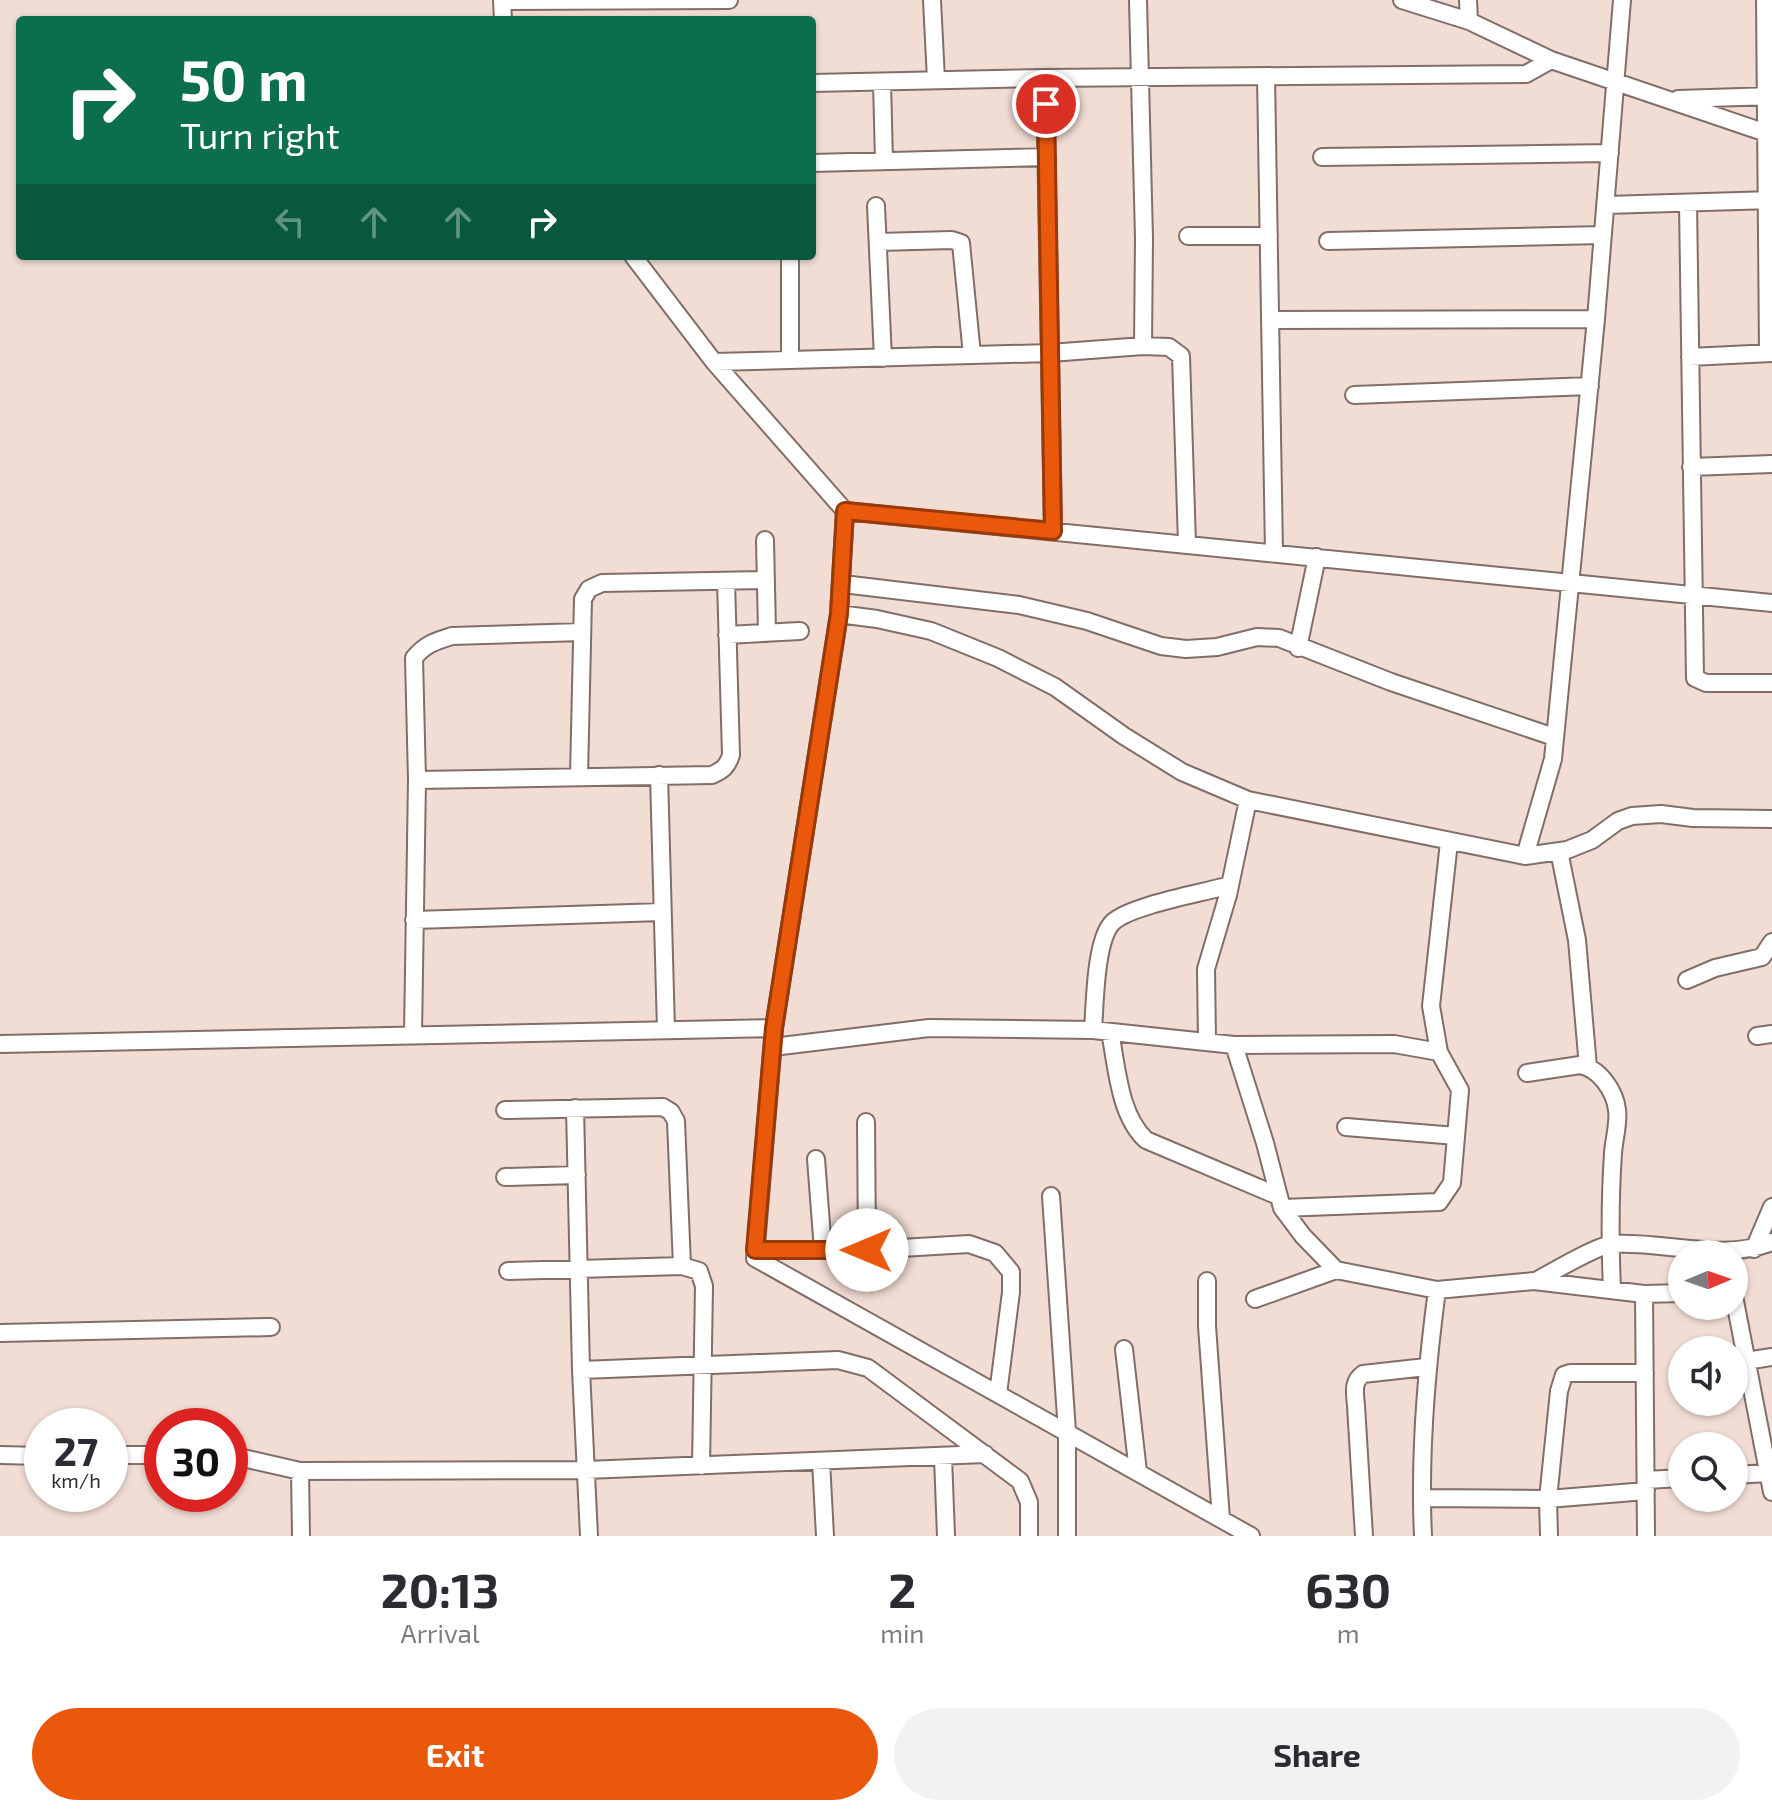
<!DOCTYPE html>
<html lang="en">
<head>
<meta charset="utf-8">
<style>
  :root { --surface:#fff; --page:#f2f2f3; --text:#2b2b33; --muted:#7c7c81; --accent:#ea580c }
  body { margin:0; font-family:"Exo 2",sans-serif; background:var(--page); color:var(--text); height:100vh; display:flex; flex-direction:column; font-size:30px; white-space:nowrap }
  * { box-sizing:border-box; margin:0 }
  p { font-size:26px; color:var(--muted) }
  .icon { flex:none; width:44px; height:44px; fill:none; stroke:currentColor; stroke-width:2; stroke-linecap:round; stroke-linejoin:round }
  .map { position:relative; height:1536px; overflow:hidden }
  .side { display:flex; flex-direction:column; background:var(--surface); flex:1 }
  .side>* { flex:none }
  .guide { position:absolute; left:16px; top:16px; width:800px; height:244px; border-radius:8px; box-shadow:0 2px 6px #0004; background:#0b6e4f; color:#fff; overflow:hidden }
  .needle { width:52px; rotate:88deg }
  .fabs { position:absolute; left:1668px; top:1240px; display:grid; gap:16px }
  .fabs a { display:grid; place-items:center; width:80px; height:80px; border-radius:50%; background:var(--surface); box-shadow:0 2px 6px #0004; font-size:40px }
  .speed { position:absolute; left:24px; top:1408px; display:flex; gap:16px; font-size:40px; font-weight:700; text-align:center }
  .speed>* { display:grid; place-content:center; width:104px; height:104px; border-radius:50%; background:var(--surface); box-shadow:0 2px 6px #0004; line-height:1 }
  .speed small { font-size:20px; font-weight:400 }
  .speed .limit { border:12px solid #d22; background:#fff; color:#111 }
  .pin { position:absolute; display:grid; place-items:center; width:68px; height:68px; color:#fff; margin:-34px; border:4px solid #fff; border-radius:50%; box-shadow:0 2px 8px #0007 }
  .me { position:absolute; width:88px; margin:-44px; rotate:270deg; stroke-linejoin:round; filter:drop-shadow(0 0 6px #0008) }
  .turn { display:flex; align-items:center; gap:28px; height:168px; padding:0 32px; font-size:36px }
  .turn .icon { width:104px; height:104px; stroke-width:2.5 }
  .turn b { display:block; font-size:56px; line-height:68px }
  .lanes { display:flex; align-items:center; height:76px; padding:0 32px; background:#0003; justify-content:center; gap:40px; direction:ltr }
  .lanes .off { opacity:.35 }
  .eta { display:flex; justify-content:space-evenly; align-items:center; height:136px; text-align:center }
  .eta b { font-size:48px; font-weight:700; line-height:56px }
  .cta { display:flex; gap:16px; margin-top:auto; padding:16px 32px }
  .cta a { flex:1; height:92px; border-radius:48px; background:var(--accent); color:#fff; font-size:32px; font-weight:700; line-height:92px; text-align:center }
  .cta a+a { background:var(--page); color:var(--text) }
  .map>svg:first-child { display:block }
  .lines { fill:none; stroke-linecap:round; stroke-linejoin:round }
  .minor-casing { stroke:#816e67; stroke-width:20 }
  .minor { stroke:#fff; stroke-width:16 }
  .route-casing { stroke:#983908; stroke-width:20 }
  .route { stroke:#ea580c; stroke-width:14 }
</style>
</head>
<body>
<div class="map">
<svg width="1772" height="1536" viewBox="0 0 1772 1536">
  <rect width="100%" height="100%" fill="#f2ddd4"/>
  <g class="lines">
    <!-- minor casing -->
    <g class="minor-casing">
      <path id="minor" d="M502,0L503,20
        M932,0L936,80
        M1402,0L1469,21L1551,60L1772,135
        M1468,0L1469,21
        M1765,0L1768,353
        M502,1L729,0
        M1266,76L1274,553
        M1045,78L1053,531
        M882,82L884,161
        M812,83L1045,78L1526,74L1551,60
        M1678,99L1772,96
        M1322,157L1610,153
        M812,163L1047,157
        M1688,203L1695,678L1706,683H1772
        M1606,205L1772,200
        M876,206L883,358
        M1188,236H1269
        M1328,241L1603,235
        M878,242L952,240L961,243L972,355
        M633,256L714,362L845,511L839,614L774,1028L755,1258L1251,1536
        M790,256V360
        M1270,320L1596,319
        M1143,346L1169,347L1181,356L1187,544
        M1690,357L1772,353
        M714,362L1050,353L1143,346L1144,238L1138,0
        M1354,395L1590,386
        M1691,467L1772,464
        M845,511L1772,603
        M765,540L767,633
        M843,584L1019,605L1087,621L1161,646L1186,649L1217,647L1257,637L1279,638L1391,682L1554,737
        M839,614L877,619L931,631L998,658L1055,687L1124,736L1182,772L1248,800L1525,856L1567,850L1592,840L1618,821L1632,816L1661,814L1693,818L1772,819
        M727,635L800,631
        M1298,648L1317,557
        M659,775L666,1030
        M579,777L583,599L589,589L602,583L766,580
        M417,780L712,775C723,770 727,767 731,755L726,581
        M1559,851L1577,940L1588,1067
        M1525,856L1553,759L1596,319L1622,0
        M414,920L662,912
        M1687,980L1715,968L1762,957L1772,942
        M1093,1030C1095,1005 1095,939 1113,922C1132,905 1203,893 1230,885
        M1110,1032C1117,1067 1119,1115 1146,1140L1278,1196
        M413,1035L417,780L414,658C425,644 436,641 452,636L582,632
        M1757,1036L1772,1034
        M1207,1041L1206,969L1228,895L1248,800
        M0,1044L774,1028
        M1234,1045L1265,1143L1282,1208L1303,1236L1336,1270L1437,1290L1534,1281L1644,1294L1682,1293
        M773,1047L929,1028L1093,1030L1234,1045L1394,1044L1439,1052
        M1527,1073L1580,1065C1599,1068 1615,1091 1617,1110C1619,1123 1614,1139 1613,1153C1610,1198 1610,1244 1612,1289
        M575,1108L581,1370L589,1536
        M505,1110L663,1107L671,1112L676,1121L682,1266L699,1271L704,1286L701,1466
        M866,1122L867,1250
        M1346,1127L1456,1136
        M816,1159L823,1250
        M505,1177L577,1175
        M1051,1196L1067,1432V1536
        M1282,1208L1439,1202L1452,1183L1460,1090L1439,1052L1431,1006L1449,842
        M1754,1249L1772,1207
        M755,1250H867L969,1244L995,1253L1011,1272V1292L998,1394
        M508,1271L682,1266
        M1207,1281V1326L1221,1519
        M1536,1281C1552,1272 1598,1245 1613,1244C1666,1241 1721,1262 1772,1242
        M1644,1294L1646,1536
        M1734,1296L1772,1492
        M1255,1299L1336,1270
        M0,1333L271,1327
        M1124,1349L1138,1472
        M1746,1361L1772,1357
        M581,1370L838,1360L868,1368L1020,1481L1029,1502V1536
        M0,1455L42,1456
        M110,1455H162
        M230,1455L300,1471L586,1470L985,1454
        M943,1457L946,1536
        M821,1461L825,1536
        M300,1471L301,1536
        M1734,1475L1768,1473
        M1646,1480L1682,1478
        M1422,1498L1548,1499L1646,1491
        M1364,1536L1356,1406C1355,1393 1352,1382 1363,1374L1426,1367
        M1423,1536C1419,1453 1426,1372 1437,1290
        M1549,1536L1548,1499L1559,1391L1564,1375L1570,1373H1645"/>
    </g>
    <!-- minor -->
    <use href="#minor" class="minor"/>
  </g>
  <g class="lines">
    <!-- route casing -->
    <g class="route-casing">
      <path id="route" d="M867,1250H755L774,1028L839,614L845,511L1053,531L1046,104"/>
    </g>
    <!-- route -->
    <use href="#route" class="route"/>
  </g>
</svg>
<div class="fabs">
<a><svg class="needle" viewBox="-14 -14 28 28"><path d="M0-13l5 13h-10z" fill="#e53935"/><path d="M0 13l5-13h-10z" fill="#7c7c81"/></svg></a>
<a><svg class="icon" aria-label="sound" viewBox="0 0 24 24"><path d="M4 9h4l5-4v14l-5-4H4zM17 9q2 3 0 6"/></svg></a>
<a><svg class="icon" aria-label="search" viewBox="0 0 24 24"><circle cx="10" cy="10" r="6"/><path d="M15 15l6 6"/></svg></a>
</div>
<div class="speed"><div>27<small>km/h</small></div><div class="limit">30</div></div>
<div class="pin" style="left:1046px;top:104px;background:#d93025"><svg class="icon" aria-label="arrive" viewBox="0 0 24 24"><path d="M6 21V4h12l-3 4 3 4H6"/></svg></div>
<svg class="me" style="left:867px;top:1250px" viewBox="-20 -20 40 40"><circle r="19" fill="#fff"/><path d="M0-13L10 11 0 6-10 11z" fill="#ea580c"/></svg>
<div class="guide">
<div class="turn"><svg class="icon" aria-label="right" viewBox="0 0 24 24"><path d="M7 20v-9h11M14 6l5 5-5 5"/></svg><div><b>50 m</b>Turn right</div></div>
<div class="lanes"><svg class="icon off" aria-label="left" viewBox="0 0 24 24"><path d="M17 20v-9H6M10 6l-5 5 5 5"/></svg><svg class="icon off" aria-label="ahead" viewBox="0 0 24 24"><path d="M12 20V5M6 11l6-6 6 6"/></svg><svg class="icon off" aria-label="ahead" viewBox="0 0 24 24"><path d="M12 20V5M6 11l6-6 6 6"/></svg><svg class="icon" aria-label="right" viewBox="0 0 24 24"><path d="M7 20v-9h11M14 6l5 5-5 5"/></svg></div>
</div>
</div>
<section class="side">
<div class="eta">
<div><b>20:13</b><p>Arrival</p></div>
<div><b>2</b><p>min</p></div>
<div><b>630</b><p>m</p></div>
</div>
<div class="cta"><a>Exit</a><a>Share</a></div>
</section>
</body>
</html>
